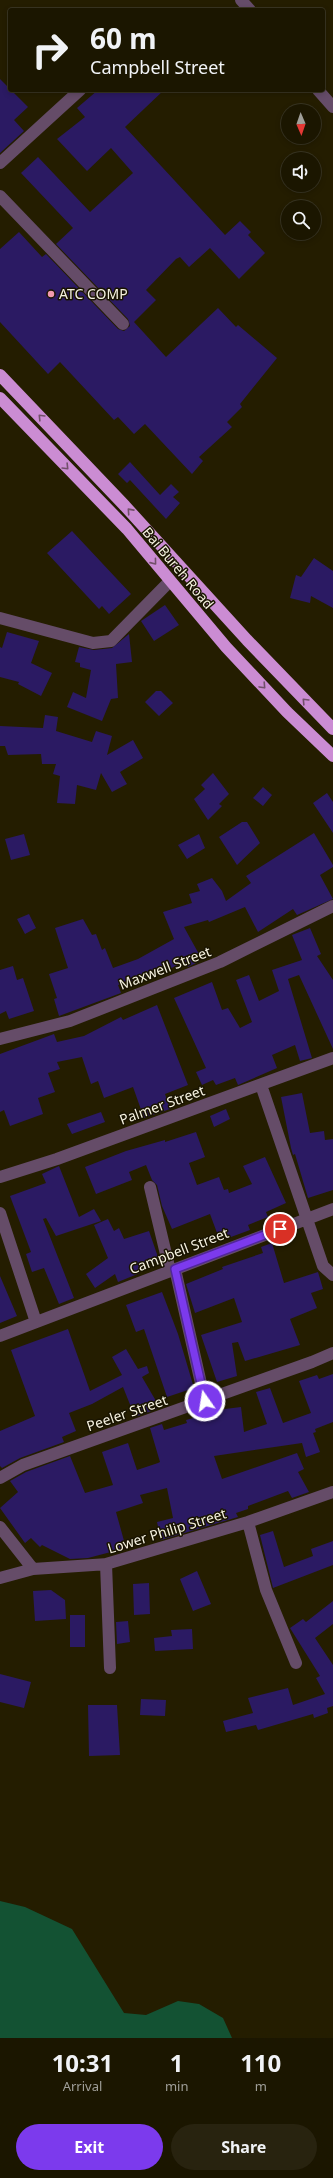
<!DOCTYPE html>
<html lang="en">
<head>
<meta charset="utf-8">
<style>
  :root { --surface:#1b1600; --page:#28230f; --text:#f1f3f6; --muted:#a09f99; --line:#393522; --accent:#7c3aed }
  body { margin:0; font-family:"Noto Sans",sans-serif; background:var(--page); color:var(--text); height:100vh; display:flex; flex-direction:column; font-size:15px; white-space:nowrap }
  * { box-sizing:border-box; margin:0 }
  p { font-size:13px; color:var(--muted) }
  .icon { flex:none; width:22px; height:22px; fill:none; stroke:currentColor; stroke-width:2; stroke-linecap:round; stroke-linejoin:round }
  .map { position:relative; height:2038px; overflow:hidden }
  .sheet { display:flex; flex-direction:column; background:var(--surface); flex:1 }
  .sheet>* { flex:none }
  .banner { position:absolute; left:8px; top:8px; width:317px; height:84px; border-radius:4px; box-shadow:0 2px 6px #0003,0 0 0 1px var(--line); background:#1b1600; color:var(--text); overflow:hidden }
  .needle { width:26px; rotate:178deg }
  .buttons { position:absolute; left:281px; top:104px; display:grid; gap:8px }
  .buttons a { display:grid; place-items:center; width:40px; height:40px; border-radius:50%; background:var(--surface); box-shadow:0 2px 6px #0003,0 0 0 1px var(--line); font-size:20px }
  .pin { position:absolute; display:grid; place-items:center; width:34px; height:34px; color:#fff; margin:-17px; border:2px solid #fff; border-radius:50%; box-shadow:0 1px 4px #0007 }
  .me { position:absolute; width:44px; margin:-22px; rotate:347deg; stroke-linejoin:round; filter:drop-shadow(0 0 3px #0008) }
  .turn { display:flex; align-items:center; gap:14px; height:84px; padding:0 16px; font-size:18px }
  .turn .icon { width:52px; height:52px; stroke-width:2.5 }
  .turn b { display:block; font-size:28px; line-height:34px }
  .eta { display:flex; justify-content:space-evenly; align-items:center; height:68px; text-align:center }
  .eta b { font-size:24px; font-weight:700; line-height:28px }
  .button { display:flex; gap:8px; margin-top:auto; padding:8px 16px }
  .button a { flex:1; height:46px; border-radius:24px; background:var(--accent); color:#fff; font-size:16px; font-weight:700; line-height:46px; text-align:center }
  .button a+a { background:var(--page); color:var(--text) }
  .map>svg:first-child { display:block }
  .green { fill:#135233 }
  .building { fill:#2b1a63 }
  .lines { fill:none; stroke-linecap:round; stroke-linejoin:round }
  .minor { stroke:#654c68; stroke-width:12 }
  .highway { stroke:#cb8cd3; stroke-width:12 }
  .oneway { stroke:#72506a }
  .route-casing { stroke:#51269a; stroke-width:10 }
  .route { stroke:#7c3aed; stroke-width:7 }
  .poi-dot { fill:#f29aaf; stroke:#191400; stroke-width:1.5 }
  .labels { text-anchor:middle; stroke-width:3; stroke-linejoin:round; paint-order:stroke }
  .poi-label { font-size:14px; fill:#f6f2e0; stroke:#191400; text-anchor:start }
  .street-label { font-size:14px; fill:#f6f2e0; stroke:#191400 }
</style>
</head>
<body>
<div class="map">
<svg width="333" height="2038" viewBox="0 0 333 2038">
  <rect width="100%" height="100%" fill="#241d00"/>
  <!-- green -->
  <path class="green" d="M0,1901L25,1907L72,1929L124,2013L146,2015L178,2001L199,2004L223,2018L232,2038H0Z"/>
  <!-- building -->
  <path class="building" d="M0,79L28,107L14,120L24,131L0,153Z
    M98,90H164L125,127L225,235L240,221L251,232L248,235L265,253L239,279L210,248L189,267L180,257L176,259L146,290L156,300L134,322L166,357L218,308L236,327L238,325L277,358L240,404L242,407L227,422L232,427L199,457L203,461L192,474L145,424L134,434L118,417L114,420L60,362L48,374L0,322V249L19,232L42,257L46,254L118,329L124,331L130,326L128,319L56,244L73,228L21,173L38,157L90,212L133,173L111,148L87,171L57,139L85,117L77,108Z
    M130,462L160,495L171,484L179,492L173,497L180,503L166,519L130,480L127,483L118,474Z
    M72,531L131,594L109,614L102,606L99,609L47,553Z
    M314,558L333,571V608L311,596L310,603L290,598L296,575L301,577Z
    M165,605L179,625L154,641L141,621Z
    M7,632L39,641L31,663L52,673L41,696L18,684L19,682L0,677V647L2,648Z
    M129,634L132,662L116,664L118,698L111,699L102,721L67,707L73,692L86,698L91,670L80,667V663L75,662L79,647L94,650L112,648Z
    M156,691H161L173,703L159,716L145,702Z
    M45,715L58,717L56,731L92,742L96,731L112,736L107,755L133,740L143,758L120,772L127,784L112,792L101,773L96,790L77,785L75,804L57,803L60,776L53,774L56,764H42L41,754L8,755L5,746H0V726L43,728Z
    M213,773L229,794L219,804L222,806L208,820L194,799L205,789L201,785Z
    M263,787L272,795L263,806L253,798Z
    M327,793L333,802V833L313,803Z
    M242,822H247L260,843L237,865L219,837Z
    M314,833L333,865V867L320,875L333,899L297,915L293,909L258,932L245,907L209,922L208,920L184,927L200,956V961L188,967L185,961L164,972L162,969L148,976L118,985L121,993L59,1016L54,999L57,998L49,974L68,968L55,928L83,919L92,935L96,934L102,950L105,948L113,968L138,959L174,939L163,912L192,903L189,894L200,891L197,884L212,878L222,891L226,901L251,883L246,876Z
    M24,834L30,855L11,860L5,839Z
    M199,834L205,848L187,859L178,845Z
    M29,914L36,928L25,934L17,919Z
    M310,928L321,954L317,956L333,980V1049L299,975L288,979L312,1058L300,1061L295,1045L272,1055L277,1068L238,1085L235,1078L216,1085L213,1080L202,1085L196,1072L206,1068L174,998L212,982L222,1010L228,1008L240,1028L252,1022L236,980L249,975L259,1001L279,991L272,970L302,960L292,935Z
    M13,966L17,980L23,978L34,1011L9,1019L6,1011L0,1014V970Z
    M157,1005L188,1085L165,1094L170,1109L144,1118L133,1087L104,1098L98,1081L91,1084L82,1057L57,1062L60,1069L48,1073L55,1092L38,1098L43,1114L10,1126L4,1110L0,1112V1054L54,1034L57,1042L84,1036L121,1017L123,1020Z
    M302,1093L310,1133L324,1131L325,1140L333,1139V1190L308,1198L295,1154L293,1155L291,1148L281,1097Z
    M226,1109L230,1119L214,1127L210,1116Z
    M101,1112L105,1122L72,1134L67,1124Z
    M196,1132L205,1157L189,1163L197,1185L219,1177L224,1190L228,1189L229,1193L252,1184L243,1166L265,1157L286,1203L266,1212L268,1217L248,1225L250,1230L220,1241L210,1214L172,1229L162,1206L157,1185L152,1180L146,1165L129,1172L132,1180L96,1194L85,1167L126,1151L165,1140V1142Z
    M59,1166L79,1217L94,1209L101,1221L56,1236L46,1218L43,1219L74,1298L59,1304L44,1268L32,1272L26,1254L31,1252L10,1196L46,1183L42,1174Z
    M108,1219L114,1231L119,1228L124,1239L149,1231L159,1260L138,1267L140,1273L118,1282L115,1274L95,1288L86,1274L108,1258L94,1225Z
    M272,1243L284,1283L318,1272L323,1289L311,1293L317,1308L290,1319L300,1345L245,1361L238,1342L232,1343L237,1376L217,1382L201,1335L242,1322L234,1298L195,1313L186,1284L223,1269L222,1267L263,1253L261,1247Z
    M0,1276L17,1316L0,1323Z
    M162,1292L178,1334L194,1388L167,1397L144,1329L136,1332L126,1305Z
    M68,1329L90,1391L122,1375L112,1357L126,1349L138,1369L147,1366L149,1373L142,1377L156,1401L154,1402L157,1409L135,1417L123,1387L92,1404L69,1413L76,1431L62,1437L64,1442L20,1458L2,1468L0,1466V1431L35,1416L11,1350Z
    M333,1374V1422L315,1429L316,1432L313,1433L320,1452L306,1457L302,1443L214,1456L222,1479L297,1453L304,1469L298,1472L309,1492L292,1498L288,1491L248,1506V1509L236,1513L238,1517L161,1540L157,1522L173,1518L167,1488L140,1495L143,1503L116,1512L126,1548L88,1558L70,1559L42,1545L40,1547L31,1538L25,1543L0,1508L18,1492L10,1481L26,1472L70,1456L85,1493L113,1485L102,1452L128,1443L137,1470L158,1463L160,1462L150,1428L162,1424L164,1430L187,1423L186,1420L225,1409L241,1407L244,1432L267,1424L256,1392L270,1388L283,1423L311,1413L299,1381L317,1375L319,1379Z
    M273,1531L284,1567L313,1556L311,1549L333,1541V1565L273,1588L260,1535Z
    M197,1571L211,1604L193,1611L180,1579Z
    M149,1583L150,1614L134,1615L133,1584Z
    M51,1590L65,1600L66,1619L35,1621L33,1591Z
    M333,1601V1624L315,1638L333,1665V1706L327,1708L328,1713L314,1718L313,1714L258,1730L256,1725L226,1732L223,1721L253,1713L248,1698L288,1688L293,1705L325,1694L316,1678L320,1676L290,1628L303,1619L306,1622Z
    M70,1615H85V1647H70Z
    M128,1621L130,1642L117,1644L116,1622Z
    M192,1629L193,1649L155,1651L154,1638L172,1636L171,1630Z
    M0,1674L31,1682L24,1708L0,1702Z
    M141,1699L166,1700L165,1716L140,1715Z
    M88,1705H117L120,1755L89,1756Z"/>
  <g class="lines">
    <!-- minor -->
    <path class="minor" d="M241,0L250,10
      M318,90L333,107
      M0,163L80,90
      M0,196L123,324
      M0,618L93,643L111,641L169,582
      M0,1039L70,1021L220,962L333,906
      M261,1085L323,1266L333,1275
      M0,1177L57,1159L333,1058
      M150,1187L170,1271
      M0,1213L36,1322
      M175,1269L205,1401
      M0,1336L333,1209
      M0,1478L23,1465L312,1362L333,1353
      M248,1522L266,1590L296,1663
      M0,1527L33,1569L108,1564
      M0,1578L33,1569
      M110,1668L106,1564L248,1522L333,1492"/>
    <!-- highway -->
    <path class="highway" d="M0,375L125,506L247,640L333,729
      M0,398L127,529L226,647L287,712L333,756"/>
  </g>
  <!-- one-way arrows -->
  <defs><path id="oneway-chevron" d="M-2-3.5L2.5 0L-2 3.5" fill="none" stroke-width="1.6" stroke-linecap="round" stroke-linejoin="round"/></defs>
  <g class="oneway">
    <use href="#oneway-chevron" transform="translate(41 417) rotate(-134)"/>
    <use href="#oneway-chevron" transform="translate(66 467) rotate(46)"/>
    <use href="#oneway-chevron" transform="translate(130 511) rotate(-132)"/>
    <use href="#oneway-chevron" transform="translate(154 562) rotate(51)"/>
    <use href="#oneway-chevron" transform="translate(263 686) rotate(47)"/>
    <use href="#oneway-chevron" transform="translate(305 701) rotate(-134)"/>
  </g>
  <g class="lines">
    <!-- route casing -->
    <g class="route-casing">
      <path id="route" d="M205,1401L175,1269L280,1229"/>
    </g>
    <!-- route -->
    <use href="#route" class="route"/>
  </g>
  <!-- markers -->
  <circle class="poi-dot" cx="51" cy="294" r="4"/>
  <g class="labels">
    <!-- poi labels -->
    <g class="poi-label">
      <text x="59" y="299">ATC COMP</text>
    </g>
    <!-- street labels -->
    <g class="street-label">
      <text transform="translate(178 568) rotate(50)" y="5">Bai Bureh Road</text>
      <text transform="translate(165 968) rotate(-21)" y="5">Maxwell Street</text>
      <text transform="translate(162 1105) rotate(-20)" y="5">Palmer Street</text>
      <text transform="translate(179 1251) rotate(-21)" y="5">Campbell Street</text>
      <text transform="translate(127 1413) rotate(-19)" y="5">Peeler Street</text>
      <text transform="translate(167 1531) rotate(-17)" y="5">Lower Philip Street</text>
    </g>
  </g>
</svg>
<div class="buttons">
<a><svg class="needle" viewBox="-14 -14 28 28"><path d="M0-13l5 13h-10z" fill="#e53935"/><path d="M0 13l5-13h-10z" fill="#a09f99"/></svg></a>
<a><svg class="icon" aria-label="sound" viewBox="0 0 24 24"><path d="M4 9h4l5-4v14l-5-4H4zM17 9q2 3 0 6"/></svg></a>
<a><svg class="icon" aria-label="search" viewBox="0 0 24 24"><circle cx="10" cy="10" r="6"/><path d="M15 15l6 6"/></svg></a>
</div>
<div class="pin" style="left:280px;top:1229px;background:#d93025"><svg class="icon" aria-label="arrive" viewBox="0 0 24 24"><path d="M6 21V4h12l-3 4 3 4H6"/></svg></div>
<svg class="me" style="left:205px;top:1401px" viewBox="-20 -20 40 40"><circle r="17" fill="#7c3aed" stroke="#fff" stroke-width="3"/><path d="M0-11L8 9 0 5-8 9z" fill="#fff"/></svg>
<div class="banner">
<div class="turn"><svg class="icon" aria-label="right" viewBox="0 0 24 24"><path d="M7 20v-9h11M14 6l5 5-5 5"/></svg><div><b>60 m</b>Campbell Street</div></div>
</div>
</div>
<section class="sheet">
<div class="eta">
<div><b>10:31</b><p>Arrival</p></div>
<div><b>1</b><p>min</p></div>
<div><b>110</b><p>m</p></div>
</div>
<div class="button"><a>Exit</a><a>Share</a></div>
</section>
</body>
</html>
